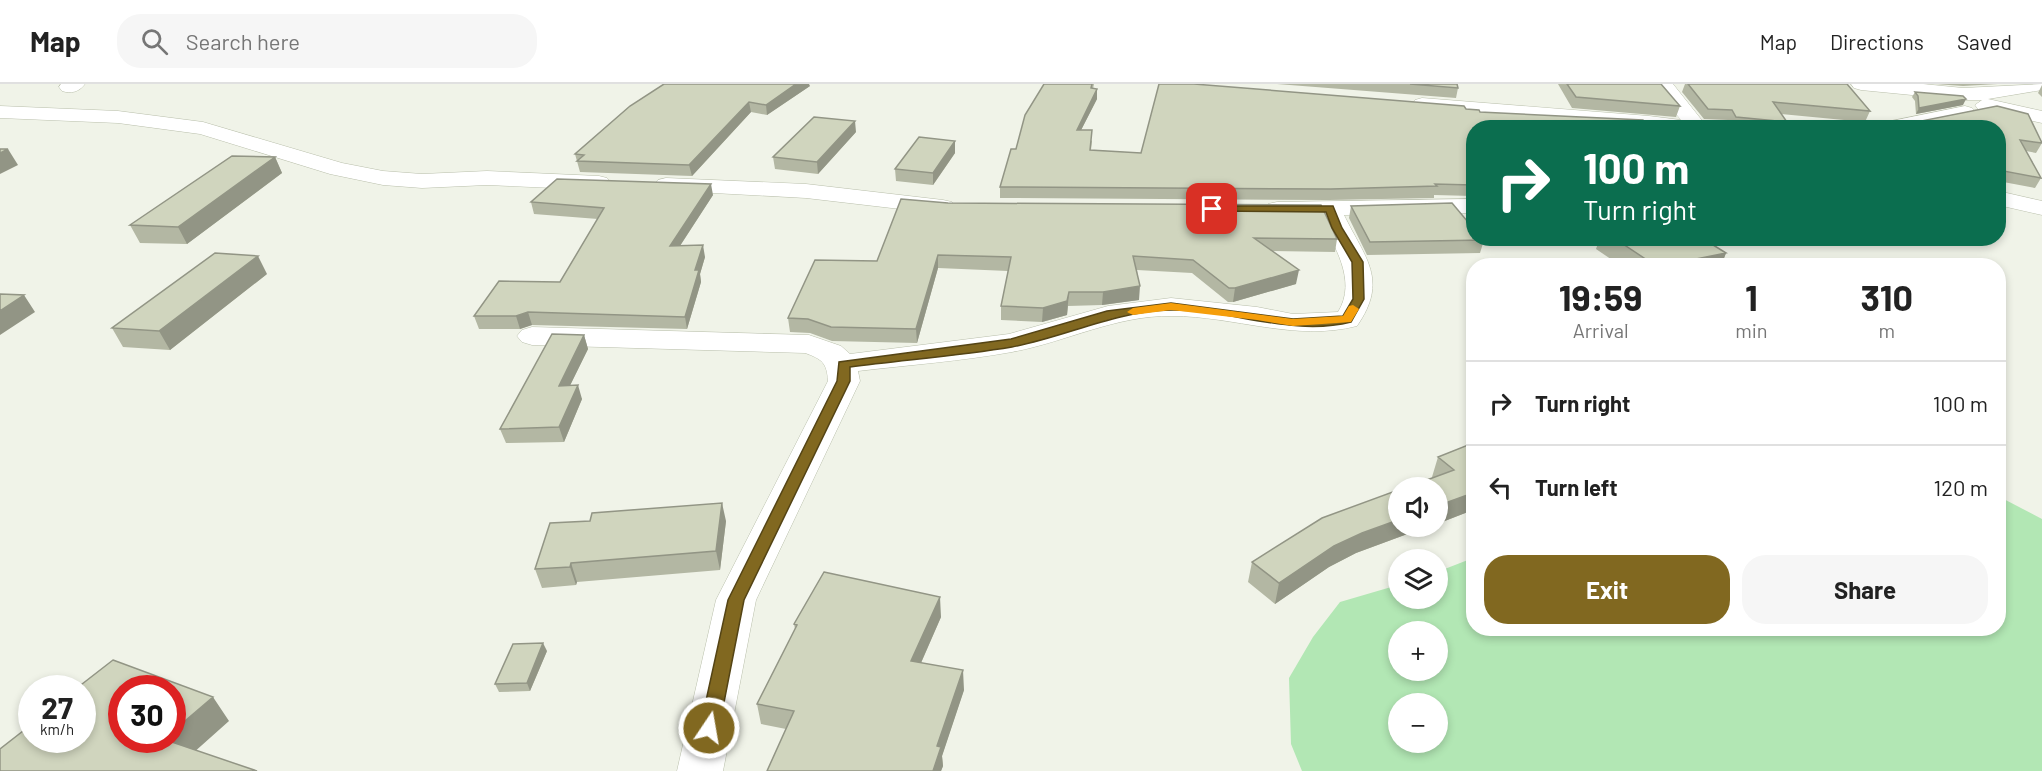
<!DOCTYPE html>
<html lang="en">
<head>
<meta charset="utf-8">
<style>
  :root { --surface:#fff; --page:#f6f6f6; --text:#222; --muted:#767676; --line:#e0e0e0; --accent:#816820 }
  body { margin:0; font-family:Barlow,sans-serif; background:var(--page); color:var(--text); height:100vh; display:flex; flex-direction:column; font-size:22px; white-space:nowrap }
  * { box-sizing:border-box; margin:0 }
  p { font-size:20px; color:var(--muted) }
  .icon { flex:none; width:33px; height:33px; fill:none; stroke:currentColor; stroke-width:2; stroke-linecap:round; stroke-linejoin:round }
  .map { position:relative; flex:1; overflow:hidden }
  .panel { position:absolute; left:1466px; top:174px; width:540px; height:378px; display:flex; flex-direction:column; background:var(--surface); border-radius:24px; box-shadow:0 3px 9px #0003 }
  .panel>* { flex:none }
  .guide { position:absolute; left:1466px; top:36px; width:540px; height:126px; border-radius:24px; box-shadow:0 3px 9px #0003; background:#0b6e4f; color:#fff; overflow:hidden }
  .controls { position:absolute; left:1388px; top:393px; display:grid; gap:12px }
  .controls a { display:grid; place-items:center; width:60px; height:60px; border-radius:50%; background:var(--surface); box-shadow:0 3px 9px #0003; font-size:30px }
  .speed { position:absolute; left:18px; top:591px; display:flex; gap:12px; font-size:30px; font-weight:700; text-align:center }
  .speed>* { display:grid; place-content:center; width:78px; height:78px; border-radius:50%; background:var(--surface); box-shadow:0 3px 9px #0003; line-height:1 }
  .speed small { font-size:15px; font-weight:400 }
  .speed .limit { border:9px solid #d22; background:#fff; color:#111 }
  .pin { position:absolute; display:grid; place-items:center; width:51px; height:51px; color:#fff; margin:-26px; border-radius:12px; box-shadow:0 3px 9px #0006 }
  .me { position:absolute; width:66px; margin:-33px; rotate:12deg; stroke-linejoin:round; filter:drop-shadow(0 0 4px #0008) }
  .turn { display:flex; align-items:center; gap:21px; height:126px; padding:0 18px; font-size:27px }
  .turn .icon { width:78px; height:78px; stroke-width:2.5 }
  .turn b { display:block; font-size:42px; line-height:51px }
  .eta { display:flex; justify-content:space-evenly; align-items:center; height:102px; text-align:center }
  .eta b { font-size:36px; font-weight:700; line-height:42px }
  .button { display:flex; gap:12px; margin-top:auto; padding:12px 18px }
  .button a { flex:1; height:69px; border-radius:24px; background:var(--accent); color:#fff; font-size:24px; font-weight:700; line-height:69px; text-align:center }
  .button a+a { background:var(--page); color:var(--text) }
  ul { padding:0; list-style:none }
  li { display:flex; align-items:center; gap:18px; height:84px; padding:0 18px; border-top:2px solid var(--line) }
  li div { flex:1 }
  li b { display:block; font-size:22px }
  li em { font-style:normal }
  header { display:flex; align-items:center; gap:36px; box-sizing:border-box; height:84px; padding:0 30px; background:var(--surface); border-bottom:2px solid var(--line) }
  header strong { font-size:28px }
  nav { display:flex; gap:33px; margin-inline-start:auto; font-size:21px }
  .search { width:420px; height:54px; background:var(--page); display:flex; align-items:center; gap:15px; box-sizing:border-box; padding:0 21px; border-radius:24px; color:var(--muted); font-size:22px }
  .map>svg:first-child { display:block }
  .green { fill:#b2e7b4; fill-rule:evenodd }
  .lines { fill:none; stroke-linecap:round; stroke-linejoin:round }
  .minor-casing { stroke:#b9bfab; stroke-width:1 }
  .minor { fill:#fff; fill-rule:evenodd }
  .wall { fill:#b3b7a3 }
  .shaded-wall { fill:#929585 }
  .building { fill:#d0d5be; stroke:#929585; stroke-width:1.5 }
  .route { fill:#816820; stroke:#544415; stroke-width:1.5 }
  .slow { fill:#f59e0b }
</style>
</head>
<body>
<header>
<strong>Map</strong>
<div class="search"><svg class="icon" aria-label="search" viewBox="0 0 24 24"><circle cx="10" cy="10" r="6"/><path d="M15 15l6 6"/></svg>Search here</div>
<nav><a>Map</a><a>Directions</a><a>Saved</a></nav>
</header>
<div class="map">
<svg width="2042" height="687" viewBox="0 0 2042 687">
  <rect width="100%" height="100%" fill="#f0f3e8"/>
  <!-- green -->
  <path class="green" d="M1998,412L2042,435V687H1302L1291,660L1289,594L1313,553L1340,518L1398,501V514H1437V488L1473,474V544H1998ZM1398,548H1437V586H1398ZM1398,620H1437V658H1398Z"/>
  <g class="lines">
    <!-- minor casing -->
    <g class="minor-casing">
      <path id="minor" d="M61,0H85C79,8 71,10 62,7L59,3Z
        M1652,0H1673L1708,44H1638L1422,26L1415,24L1412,20L1415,16L1422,14L1649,32L1681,36Z
        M1851,0H1923L1963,4L2042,0V6L1988,15L2042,27V39L1978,25L1975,21L1982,16H1963L1861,6L1854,4Z
        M0,22L118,27L203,38L342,79L383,87L422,90L487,87L599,92L607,94L611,99L607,104L599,106L487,101L422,104L383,101L330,90L200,50L118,39L0,34Z
        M1965,22L1972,24L1976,28L1972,32L1922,44H1880L1882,39Z
        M666,94L806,100L943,116L952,118L955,123L952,128L943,130L806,114L658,106L654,101L658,96Z
        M1998,107L2042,117V131L1998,121Z
        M1473,115V129L1344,131C1365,174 1389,196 1357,242C1295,258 1234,232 1172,232C1116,231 1066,258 1012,268C962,277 909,281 858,287L860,297L756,516L723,687H677L716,516L828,297C827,279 822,275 805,269L532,261L522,258L517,252L522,246L532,243L809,251L841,262L850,270L1009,250L1108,222L1171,214L1257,223L1293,230L1338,228C1358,196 1333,161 1320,132H1277L1268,130L1265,125L1268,120L1277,118Z"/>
    </g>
    <!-- minor -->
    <use href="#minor" class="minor"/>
  </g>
  <!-- wall -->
  <path class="wall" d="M1051,0H1094L1093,5L1097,15L1081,46L1092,57L1091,66L1141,69L1473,44V112L1434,111V114L1329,116L1000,114V103L1016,65Z
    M1277,0H1457L1458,4L1456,14Z
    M1558,0H1661L1680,22L1676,33L1572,24Z
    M1685,0H1847L1870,27L1865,38L1781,30L1787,38L1785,44L1732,43L1728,36L1704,35L1682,8Z
    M1935,0H1998L1963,2Z
    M2042,1V13L2038,9Z
    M810,2L767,31L751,28L692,92L580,88L575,70L630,22Z
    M1915,8L1963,21L1916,30L1915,17L1912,13Z
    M1997,22L2028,30L2042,59L2036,69L2026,67L2041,94L2035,104L1998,97V44H1918L1921,37Z
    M856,48L818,90L775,85L773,73Z
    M955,57V69L933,101L896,97L895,85Z
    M275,73L282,89L187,160L140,159L130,141Z
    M713,111L680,162L705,173L700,190L701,198L687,245L532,241L520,245H479L474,232L560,198L598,135L534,130L531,118Z
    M901,115L1337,155L1335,168L1272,167L1296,200L1233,218H1228L1192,189L1137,186L1139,216L1102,221L1068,222L1067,231L1042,238L1001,236V222L1008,187L938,184L917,259L832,257L810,249L790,248L788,234L877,177Z
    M1351,122L1484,156L1480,169L1367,171L1349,134Z
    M1600,154H1702L1726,169L1721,182H1621L1596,165Z
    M267,190L170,266L123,263L112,244Z
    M584,251L588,265L570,301L582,315L564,358L506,359L500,345Z
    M1473,359V426L1437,440V404L1432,393L1438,373Z
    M726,437L720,486L577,498L576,501L542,504L535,485Z
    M1398,442H1429L1356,469L1329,483L1275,520L1248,498L1252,478Z
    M941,533L921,579L964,606L942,672L943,682L941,687H767L786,645L761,640L757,620L795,545L794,540Z
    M547,567L530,607L499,608L495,600Z"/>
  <!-- shaded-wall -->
  <path class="shaded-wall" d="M796,0H809L810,2L767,31L766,21Z
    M1097,5V15L1076,56L1077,46Z
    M1966,15L1963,21L1916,30L1919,24Z
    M749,18L751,28L692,92L689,81Z
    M855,37L856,48L818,90L817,78Z
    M955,57V69L933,101V89Z
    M8,65L18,81L0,90V69Z
    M275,73L282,89L187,160L178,143Z
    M711,100L713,111L672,174L670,162Z
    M703,161L705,173L700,190L701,198L687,245L685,233L695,186Z
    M1726,169L1721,182H1661Z
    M938,171V184L917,259L916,245Z
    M258,172L267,190L170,266L159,247Z
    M1299,186L1296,200L1233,218L1235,204Z
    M1140,202L1139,216L1102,221L1103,208Z
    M1069,208L1067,231L1042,238L1043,224Z
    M24,211L35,228L0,251V227Z
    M528,228L532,241L520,245L516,232Z
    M584,251L588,265L563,316L559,302Z
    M578,301L582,315L564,358L559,343Z
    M1473,409V426L1437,440V422Z
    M722,419L726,437L720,486L716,467Z
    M1398,436V442H1429L1356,469L1329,483L1275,520L1279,499L1334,462L1362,449Z
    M571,479L577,498L576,501L570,483Z
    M940,513L941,533L913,597L911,577Z
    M543,559L547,567L530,607L527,599Z
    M963,586L964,606L942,672L943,682L941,687H933L937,662Z
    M213,613L229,637L183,678L165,656H172V648Z"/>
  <!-- building -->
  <path class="building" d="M664,0H796L766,21L749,18L689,81L577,77L584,71L575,70L630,22Z
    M1044,0H1092L1091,4L1097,5L1077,46H1092L1090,66L1141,69L1159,0H1194L1464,22L1466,25L1479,26L1480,28L1643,36L1646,44H1473V101L1435,100L1437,102L1331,105L1000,103L1011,65H1016L1025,31Z
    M1410,0H1457L1458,4Z
    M1567,0H1661L1680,22L1576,13Z
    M1688,0H1847L1870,27L1773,18L1787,38L1736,33L1732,26L1708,25Z
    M1915,8L1963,12L1966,15L1919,24L1918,12Z
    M1997,22L2028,30L2042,59L2020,56L2041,94L1998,86V44H1921V37Z
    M814,33L855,37L817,78L773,73Z
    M1879,37L1909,44H1877Z
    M919,53L955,57L933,89L895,85Z
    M0,65H8L0,69Z
    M232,72L275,73L178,143L130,141Z
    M557,95L711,100L670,162L703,161L695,186H699L685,233L528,228L516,232H474L499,197L560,198L604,124L531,118Z
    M901,115L948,119L1321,121L1337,155L1254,154L1299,186L1235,204H1229L1193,176L1133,172L1140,202L1103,208H1069L1067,217L1043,224L1001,222L1011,173L938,171L916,245L831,243L808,235L788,234L815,176L877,177Z
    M1452,119L1473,144V154H1482L1484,156L1370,158L1351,122Z
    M1614,154H1702L1726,169L1661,182H1656Z
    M215,169L258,172L159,247L112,244Z
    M0,210L24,211L0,227Z
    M552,250L584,251L559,302L578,301L559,343L500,345Z
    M1473,359V409L1437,422V404H1405L1454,386L1438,373Z
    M1398,406V436L1362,449L1334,462L1279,499L1252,478L1322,434Z
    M722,419L716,467L571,479L570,483L535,485L550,439L590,437L592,429Z
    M824,488L940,513L911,577L963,586L937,662L941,663L933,687H767L794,627L757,620L797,541L794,540Z
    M543,559L527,599L495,600L513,560Z
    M113,576L213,613L172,648V604H122V656H166L257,687H0V665L32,640V656H82V604H77Z"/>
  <!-- route -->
  <path class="route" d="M1212,122H1333L1342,144L1363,178L1364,215L1351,238C1292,253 1230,225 1171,226C1115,227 1066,253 1012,263C958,272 903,276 850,283V297L744,516L719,644L716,649L709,652L703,649L700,644L728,516L837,297L839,278L1011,255L1107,227L1171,219L1293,235L1343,232L1353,215L1352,178L1332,144L1326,128L1208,127V123Z"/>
  <!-- slow -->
  <path class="slow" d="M1171,219L1293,235L1343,232L1349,222L1353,221L1359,225L1351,238L1293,242L1257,236L1171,226L1133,231L1127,228L1133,224Z"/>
</svg>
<div class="controls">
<a><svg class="icon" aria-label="sound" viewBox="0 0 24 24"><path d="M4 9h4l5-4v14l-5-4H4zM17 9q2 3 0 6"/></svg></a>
<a><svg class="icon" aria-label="layers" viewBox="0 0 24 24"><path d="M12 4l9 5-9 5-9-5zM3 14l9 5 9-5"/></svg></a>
<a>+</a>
<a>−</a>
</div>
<div class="speed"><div>27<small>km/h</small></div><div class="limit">30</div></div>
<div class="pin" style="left:1212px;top:125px;background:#d93025"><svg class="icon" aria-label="arrive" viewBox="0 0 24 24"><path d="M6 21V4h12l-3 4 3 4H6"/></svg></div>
<svg class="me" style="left:709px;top:644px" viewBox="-20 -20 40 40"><circle r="17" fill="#816820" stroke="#fff" stroke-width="3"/><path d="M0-11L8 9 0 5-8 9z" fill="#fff"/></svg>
<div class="guide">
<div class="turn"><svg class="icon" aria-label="right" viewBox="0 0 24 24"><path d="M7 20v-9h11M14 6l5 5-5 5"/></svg><div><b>100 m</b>Turn right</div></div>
</div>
<section class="panel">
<div class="eta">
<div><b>19:59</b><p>Arrival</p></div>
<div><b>1</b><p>min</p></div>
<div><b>310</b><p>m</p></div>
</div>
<ul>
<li><svg class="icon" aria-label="right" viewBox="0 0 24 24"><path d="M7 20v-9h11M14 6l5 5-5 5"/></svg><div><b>Turn right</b></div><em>100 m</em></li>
<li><svg class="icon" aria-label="left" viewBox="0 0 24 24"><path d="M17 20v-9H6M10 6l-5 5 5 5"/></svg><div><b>Turn left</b></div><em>120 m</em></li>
</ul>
<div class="button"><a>Exit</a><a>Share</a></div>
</section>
</div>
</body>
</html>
